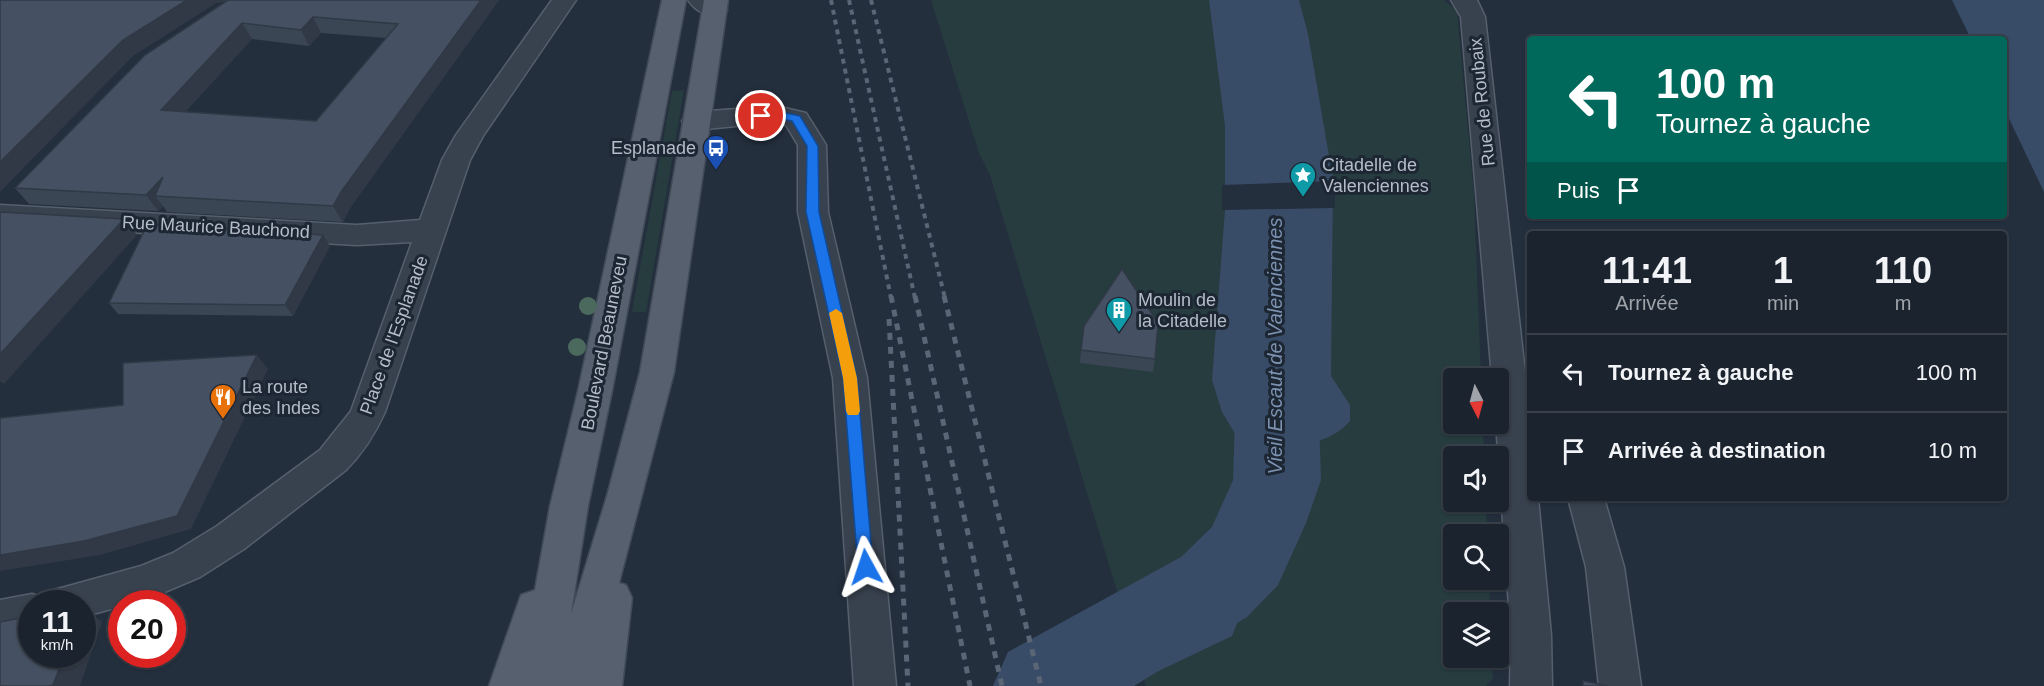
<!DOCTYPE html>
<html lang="fr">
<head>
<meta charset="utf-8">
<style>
  :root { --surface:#1b232e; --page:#242b36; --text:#f1f3f6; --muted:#a0a4aa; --line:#39404a }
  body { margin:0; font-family:Helvetica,sans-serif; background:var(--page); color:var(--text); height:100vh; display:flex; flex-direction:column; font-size:22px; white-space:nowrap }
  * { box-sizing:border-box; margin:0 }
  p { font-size:20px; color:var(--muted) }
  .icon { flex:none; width:33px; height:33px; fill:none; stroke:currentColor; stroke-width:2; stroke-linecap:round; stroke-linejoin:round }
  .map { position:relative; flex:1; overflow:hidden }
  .side { position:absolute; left:1527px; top:231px; width:480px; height:270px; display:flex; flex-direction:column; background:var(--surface); border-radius:6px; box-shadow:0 2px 4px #0004,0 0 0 2px var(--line) }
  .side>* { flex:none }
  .hud { position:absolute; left:1527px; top:36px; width:480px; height:183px; border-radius:6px; box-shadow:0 2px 4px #0004,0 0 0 2px var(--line); background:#00695c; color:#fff; overflow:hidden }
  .needle { width:39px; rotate:174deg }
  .controls { position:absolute; left:1443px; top:368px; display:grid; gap:12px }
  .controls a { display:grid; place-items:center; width:66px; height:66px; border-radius:6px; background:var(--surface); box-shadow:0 2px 4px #0004,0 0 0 2px var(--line); font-size:30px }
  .speed { position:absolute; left:18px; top:590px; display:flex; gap:12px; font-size:30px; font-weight:700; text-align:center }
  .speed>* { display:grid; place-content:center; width:78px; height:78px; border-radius:50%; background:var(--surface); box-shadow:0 2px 4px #0004,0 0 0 2px var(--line); line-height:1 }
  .speed small { font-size:15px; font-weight:400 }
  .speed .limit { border:9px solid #d22; background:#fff; color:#111 }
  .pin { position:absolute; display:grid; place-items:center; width:51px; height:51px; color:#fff; margin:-26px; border:3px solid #fff; border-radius:50%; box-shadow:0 2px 6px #0007 }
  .me { position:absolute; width:66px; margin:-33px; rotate:355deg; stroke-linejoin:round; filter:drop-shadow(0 0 4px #0008) }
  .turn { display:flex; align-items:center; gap:21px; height:126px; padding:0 30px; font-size:27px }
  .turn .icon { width:78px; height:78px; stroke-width:2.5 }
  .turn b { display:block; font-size:42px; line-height:51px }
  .then { display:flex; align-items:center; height:57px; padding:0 30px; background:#0003; gap:12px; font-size:22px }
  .eta { display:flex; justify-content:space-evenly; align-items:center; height:102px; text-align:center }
  .eta b { font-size:36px; font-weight:800; line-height:42px }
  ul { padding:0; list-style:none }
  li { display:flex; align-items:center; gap:18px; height:78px; padding:0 30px; border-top:2px solid var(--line) }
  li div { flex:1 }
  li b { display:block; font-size:22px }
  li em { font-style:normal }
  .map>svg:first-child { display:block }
  .green { fill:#263c3f }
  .water { fill:#394c67 }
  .pier { fill:#242f3e }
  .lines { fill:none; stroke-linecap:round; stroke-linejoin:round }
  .river { fill:#394c67; fill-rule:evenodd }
  .minor-casing { stroke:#565f6c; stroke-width:3 }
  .major-casing { stroke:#414a57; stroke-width:3 }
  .minor { fill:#38414e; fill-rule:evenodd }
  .major { fill:#56606e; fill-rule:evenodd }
  .rail-far1 { stroke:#5a6575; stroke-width:4; stroke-dasharray:5 5; stroke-linecap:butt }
  .rail { stroke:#5a6575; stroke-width:5; stroke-dasharray:7 7; stroke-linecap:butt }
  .tree { fill:#4b6a5d }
  .wall { fill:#3b4654; fill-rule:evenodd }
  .shaded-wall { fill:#303945 }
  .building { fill:#455162; stroke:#303945; stroke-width:1.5; fill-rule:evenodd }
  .route { fill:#1a73e8; stroke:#114b97; stroke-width:1.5 }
  .slow { fill:#f59e0b }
  .labels { text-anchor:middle; stroke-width:6; stroke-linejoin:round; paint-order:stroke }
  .street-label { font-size:18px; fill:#b4bcc9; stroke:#1d2633 }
  .poi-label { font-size:18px; fill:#b4bcc9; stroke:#1d2633; text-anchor:start }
  .water-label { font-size:20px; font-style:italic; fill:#7c92b1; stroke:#1d2633 }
</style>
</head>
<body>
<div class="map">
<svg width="2044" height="686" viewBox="0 0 2044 686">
  <rect width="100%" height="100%" fill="#242f3e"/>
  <!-- green -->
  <path class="green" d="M931,0H1444L1457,11L1474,195L1481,378H1454V423H1483L1484,456H1454V501H1486L1487,534H1454V579H1489L1490,612H1454V657H1492L1493,678L1486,686H1146L990,175L979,153Z
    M684,90L646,312H632L672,91Z"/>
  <!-- water -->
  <path class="water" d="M1209,0H1299L1308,34L1333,179L1331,376L1350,405V421C1333,441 1306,445 1281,446L1273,486L1290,490L1232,636L1144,678L1118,596L1222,537L1233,486L1255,484L1261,442L1237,437L1222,412L1212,380L1225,210V126Z
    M1952,0H2044V192L2004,108V39H1971Z"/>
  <!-- pier -->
  <path class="pier" d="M1335,181V208L1222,210V185Z"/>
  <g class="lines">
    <!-- river -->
    <path class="river" d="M1277,326L1305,335L1317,357L1321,480L1306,523L1278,585L1247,617L1134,686H993L1008,652L1181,557L1212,527L1233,480L1237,357L1249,335Z"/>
    <!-- minor casing -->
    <g class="minor-casing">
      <path id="minor" d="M552,0H576L483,136L470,160L385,412C375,434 363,453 346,470L244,549L200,577L153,597L133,603H122V606L82,617V603H48L54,590L141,566L173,553L217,526L320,450L351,411L412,242L357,245L0,225V205L357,225L420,220L442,160L456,135Z
        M688,0H716L727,10L724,15C710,19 696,12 688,0Z
        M1451,0H1477L1485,17L1530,417V498H1538L1551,635L1552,686H1510L1511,635L1496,423H1498V378H1492L1461,17Z
        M776,106L806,113L826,145L828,212L867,378L896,686H854L833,378L798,212V145L786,125L776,122L696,130L686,127L682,121L686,115L696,112Z
        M1568,498H1604L1624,567L1641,686H1599L1586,567Z
        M32,594L46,599L48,603H32V630L0,636V600Z"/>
    </g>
    <!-- major casing -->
    <g class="major-casing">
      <path id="major" d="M662,0H686L612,391L588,506L571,614L607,496L640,372L704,0H728L674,372L619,583L626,585L632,598L622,686H489L521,595L535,590L550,506L578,391Z"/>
    </g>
    <!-- minor -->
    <use href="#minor" class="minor"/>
    <!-- major -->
    <use href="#major" class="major"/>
    <!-- rail-far1 -->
    <path class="rail-far1" d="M831,0L891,298
      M849,0L915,298
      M871,0L945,298"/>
    <!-- rail -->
    <path class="rail" d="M891,296L970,686
      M915,296L1002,686
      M944,296L1041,686
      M889,319L908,686"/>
  </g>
  <!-- trees -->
  <g class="tree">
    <circle cx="588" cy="306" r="9"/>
    <circle cx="577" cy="347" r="9"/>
  </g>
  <!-- wall -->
  <path class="wall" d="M0,0H499L350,208L343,222L167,212L163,206L158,211L29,204L15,188L227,1L216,3L134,55ZM321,33L386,38L316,121L185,112L252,39L309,46Z
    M330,246L293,316L118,314L109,303Z
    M1081,350L1155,359L1153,372L1080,363Z"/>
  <!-- shaded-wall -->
  <path class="shaded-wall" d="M187,0H225L226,1L216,3L134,55L0,192V162L123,40Z
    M481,0H499L350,208L343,222L333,206L341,192Z
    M313,17L321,33L309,46L301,30Z
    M242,23L252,39L172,126L161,110Z
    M163,177L155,196L163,206L158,211L146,195Z
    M124,219L137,235L4,384L0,381V354Z
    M323,235L330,246L293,316L285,305Z
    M257,355L268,369L191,529L100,555L0,571V555Z
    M82,606L102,622L80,686H49L65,654H82Z"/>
  <!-- building -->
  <path class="building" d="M0,0H187L123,40L0,162Z
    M228,0H481L341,192L333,206L155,196L163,177L146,195L15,188L145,55ZM313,17L398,24L316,121L161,110L242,23L301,30Z
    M0,212L124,219L0,354Z
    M147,225L323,235L285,305L109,303Z
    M1122,269L1158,323L1155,359L1081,350L1084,326Z
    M257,355L177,516L84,541L0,555V418L123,405V363Z
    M32,616V654H65L53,685L49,686H0V622Z
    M1583,681L1608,686H1583Z"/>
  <!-- route -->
  <path class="route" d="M776,111L800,116L818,146L819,212L857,378L873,567L871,572L866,575L860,572L858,567L843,378L806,212L807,146L792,121C782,119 761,120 755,116L761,112Z"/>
  <!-- slow -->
  <path class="slow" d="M836,309L842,313L857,378L860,411L858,415H848L846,411L843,378L829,313Z"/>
  <!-- icons -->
  <defs>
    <g id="bus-pin" transform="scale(1.35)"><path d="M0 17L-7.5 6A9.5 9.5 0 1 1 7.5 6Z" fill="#1a4fb4" stroke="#1d2633"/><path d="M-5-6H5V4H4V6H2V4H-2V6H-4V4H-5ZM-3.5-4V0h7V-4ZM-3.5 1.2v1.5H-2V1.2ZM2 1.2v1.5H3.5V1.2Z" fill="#fff"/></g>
    <g id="sight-pin" transform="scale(1.35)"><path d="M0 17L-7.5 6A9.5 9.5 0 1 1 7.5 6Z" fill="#0f9aa8" stroke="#1d2633"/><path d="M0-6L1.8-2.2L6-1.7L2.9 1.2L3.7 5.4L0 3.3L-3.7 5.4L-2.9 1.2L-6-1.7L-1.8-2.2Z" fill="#fff"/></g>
    <g id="building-pin" transform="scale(1.35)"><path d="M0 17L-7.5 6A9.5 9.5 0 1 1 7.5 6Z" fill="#0f9aa8" stroke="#1d2633"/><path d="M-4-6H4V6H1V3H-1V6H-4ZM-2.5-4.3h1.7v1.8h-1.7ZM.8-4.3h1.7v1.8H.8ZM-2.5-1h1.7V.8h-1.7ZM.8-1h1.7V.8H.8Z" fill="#fff"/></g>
    <g id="restaurant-pin" transform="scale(1.35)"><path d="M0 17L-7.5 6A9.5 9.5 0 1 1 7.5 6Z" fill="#e8710a" stroke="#1d2633"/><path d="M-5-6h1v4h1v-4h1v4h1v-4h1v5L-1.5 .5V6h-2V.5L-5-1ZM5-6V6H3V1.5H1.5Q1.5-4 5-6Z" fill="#fff"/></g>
  </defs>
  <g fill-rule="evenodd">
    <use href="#bus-pin" x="716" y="148"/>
    <use href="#sight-pin" x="1303" y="175"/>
    <use href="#building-pin" x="1119" y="310"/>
    <use href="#restaurant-pin" x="223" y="397"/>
  </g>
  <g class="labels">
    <!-- street labels -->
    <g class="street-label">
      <text transform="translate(1482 102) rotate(-96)" y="6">Rue de Roubaix</text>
      <text transform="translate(216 227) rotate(3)" y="6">Rue Maurice Bauchond</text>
      <text transform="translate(394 335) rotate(-70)" y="6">Place de l'Esplanade</text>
      <text transform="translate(604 343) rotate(-79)" y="6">Boulevard Beauneveu</text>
    </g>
    <!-- poi labels -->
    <g class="poi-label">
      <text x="696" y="154" text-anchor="end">Esplanade</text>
      <text x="1322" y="171">Citadelle de<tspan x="1322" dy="21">Valenciennes</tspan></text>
      <text x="1138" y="306">Moulin de<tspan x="1138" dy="21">la Citadelle</tspan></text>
      <text x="242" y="393">La route<tspan x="242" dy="21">des Indes</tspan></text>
    </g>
    <!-- water labels -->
    <g class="water-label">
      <text transform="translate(1275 346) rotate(-90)" y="7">Vieil Escaut de Valenciennes</text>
    </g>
  </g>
</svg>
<div class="controls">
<a><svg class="needle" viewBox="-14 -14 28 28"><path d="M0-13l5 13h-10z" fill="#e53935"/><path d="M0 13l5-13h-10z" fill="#a0a4aa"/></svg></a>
<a><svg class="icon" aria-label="sound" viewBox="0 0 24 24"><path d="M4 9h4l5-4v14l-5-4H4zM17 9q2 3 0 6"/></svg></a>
<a><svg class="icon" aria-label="search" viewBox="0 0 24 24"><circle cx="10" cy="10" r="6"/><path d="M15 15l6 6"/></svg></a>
<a><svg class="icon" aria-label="layers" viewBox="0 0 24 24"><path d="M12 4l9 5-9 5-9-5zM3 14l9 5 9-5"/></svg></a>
</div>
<div class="speed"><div>11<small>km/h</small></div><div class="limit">20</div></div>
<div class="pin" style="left:761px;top:116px;background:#d93025"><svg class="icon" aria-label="arrive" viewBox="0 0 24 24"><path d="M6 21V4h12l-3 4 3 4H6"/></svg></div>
<svg class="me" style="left:866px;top:567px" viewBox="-20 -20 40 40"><path d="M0-17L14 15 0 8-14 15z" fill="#1a73e8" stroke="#fff" stroke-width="4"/></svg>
<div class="hud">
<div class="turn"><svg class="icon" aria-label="left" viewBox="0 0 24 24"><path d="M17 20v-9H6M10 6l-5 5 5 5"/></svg><div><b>100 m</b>Tournez à gauche</div></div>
<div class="then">Puis<svg class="icon" aria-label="arrive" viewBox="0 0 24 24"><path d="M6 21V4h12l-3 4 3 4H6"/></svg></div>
</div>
<section class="side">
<div class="eta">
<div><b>11:41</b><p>Arrivée</p></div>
<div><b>1</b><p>min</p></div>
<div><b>110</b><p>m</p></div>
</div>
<ul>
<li><svg class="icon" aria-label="left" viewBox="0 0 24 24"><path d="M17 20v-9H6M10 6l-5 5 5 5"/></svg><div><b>Tournez à gauche</b></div><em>100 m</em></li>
<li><svg class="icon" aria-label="arrive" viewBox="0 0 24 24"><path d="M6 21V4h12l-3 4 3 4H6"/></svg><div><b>Arrivée à destination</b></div><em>10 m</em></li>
</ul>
</section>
</div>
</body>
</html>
